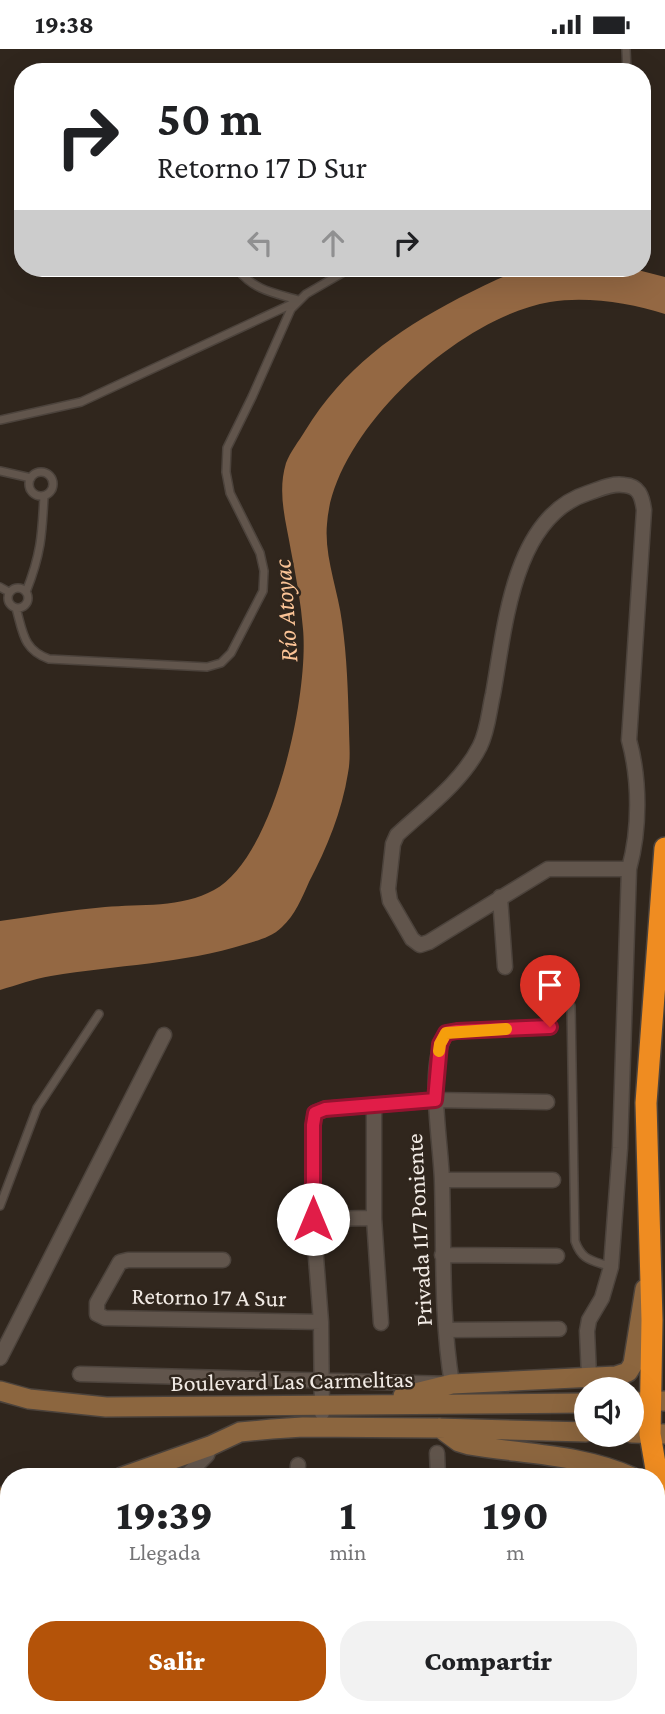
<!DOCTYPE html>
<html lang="es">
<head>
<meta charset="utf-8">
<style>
  :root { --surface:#fff; --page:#f2f2f2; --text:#202124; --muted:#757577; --accent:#b45309 }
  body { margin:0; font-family:"Crimson Pro",serif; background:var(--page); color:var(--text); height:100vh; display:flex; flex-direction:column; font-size:26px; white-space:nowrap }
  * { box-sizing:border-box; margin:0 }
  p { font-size:23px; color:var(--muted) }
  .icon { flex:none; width:38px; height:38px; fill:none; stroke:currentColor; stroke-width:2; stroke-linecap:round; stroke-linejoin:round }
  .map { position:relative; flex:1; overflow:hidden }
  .panel { position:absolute; left:0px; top:1419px; width:665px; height:247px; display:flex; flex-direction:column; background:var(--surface); border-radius:28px 28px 0 0; box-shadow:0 7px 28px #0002 }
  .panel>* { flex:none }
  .hud { position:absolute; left:14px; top:14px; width:637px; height:214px; border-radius:28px; box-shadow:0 7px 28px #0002; background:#fff; color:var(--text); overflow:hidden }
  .fabs { position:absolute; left:574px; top:1328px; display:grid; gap:14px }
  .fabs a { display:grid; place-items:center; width:70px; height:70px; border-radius:50%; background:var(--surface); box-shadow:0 7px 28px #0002; font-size:35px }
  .pin { position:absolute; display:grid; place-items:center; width:60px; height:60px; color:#fff; margin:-72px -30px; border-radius:50% 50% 50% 0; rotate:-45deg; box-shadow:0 0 7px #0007 }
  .pin .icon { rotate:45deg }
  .me { position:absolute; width:77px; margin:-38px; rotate:0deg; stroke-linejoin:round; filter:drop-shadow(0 0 5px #0008) }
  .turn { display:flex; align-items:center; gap:24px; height:147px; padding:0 28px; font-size:32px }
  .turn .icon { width:91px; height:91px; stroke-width:2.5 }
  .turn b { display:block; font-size:49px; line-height:60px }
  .lanes { display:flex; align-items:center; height:66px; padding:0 28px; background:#0003; justify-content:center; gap:35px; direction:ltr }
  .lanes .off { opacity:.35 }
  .eta { display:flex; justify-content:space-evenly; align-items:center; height:119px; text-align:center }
  .eta b { font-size:42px; font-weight:800; line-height:49px }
  .action { display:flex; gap:14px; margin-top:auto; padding:14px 28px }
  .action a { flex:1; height:80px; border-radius:28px; background:var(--accent); color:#fff; font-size:28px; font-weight:800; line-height:80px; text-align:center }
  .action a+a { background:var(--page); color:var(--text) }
  .status { display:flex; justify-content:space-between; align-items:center; height:49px; padding:0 35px; background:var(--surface); direction:ltr }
  .status svg { height:19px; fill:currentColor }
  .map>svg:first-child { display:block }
  .water { fill:#946843 }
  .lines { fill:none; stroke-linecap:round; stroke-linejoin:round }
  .lane-casing { stroke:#4c433c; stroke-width:10 }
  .street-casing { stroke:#4c433c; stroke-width:17 }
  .secondary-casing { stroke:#4c433c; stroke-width:22 }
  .highway-casing { stroke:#4c433c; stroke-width:24 }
  .lane { stroke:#61554c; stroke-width:7 }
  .street { stroke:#61554c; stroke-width:14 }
  .secondary { stroke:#8c663f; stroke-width:19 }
  .highway { stroke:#ef8c21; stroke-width:21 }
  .route-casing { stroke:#92132f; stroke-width:18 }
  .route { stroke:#e11d48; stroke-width:12 }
  .slow { stroke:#f59e0b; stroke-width:12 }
  .labels { text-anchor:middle; stroke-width:5; stroke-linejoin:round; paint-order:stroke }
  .street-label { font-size:24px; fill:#f1eae4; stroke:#30261d }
  .water-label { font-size:26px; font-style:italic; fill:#fac396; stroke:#30261d }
</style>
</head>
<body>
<div class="status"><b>19:38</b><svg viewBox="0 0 49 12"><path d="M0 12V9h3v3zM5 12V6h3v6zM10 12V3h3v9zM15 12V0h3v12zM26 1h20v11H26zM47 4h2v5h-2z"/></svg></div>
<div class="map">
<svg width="665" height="1665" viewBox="0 0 665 1665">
  <rect width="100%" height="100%" fill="#30261d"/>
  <!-- water -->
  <path class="water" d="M526,219H630L665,228V265C630,254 587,247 550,253C460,268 333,382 327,475C324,507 338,541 342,573C347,608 348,643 349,678C349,693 351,709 348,724C342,762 327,799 309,833C302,849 295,866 282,878C272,888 259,891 246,895C182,915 116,916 51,927C33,930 17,936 0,941V872C35,867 70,861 105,858C140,855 182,859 214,841C275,808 309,645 303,580C301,554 296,528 291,502C286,472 277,444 286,414C290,403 299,392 305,382C344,319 394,283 459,249C481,238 502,227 526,219Z"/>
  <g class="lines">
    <!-- lane casing -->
    <g class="lane-casing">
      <path id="lane" d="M626,0L627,23
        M239,222C254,241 275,244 298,251
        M0,371L81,353L294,254
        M0,422L31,429
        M29 435a12 12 0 1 1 24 0a12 12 0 1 1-24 0Z
        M0,538L9,543
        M8 549a10 10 0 1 1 20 0a10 10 0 1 1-20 0Z
        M26,543C41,505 42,487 44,447
        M16,559C23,583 23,601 49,610L207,618L221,614L231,604L263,542L264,522L260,504L230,444L226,423L227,399L252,348L291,260L306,245L351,219
        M571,957L575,1192C582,1212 592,1211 611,1218
        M0,1157L37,1059L99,965"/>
    </g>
    <!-- street casing -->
    <g class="street-casing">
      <path id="street" d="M500,848L505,918
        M374,1056V1169L381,1274
        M442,1131H553
        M313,1170L374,1169
        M442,1206L557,1207
        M223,1211H128L120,1213L97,1254V1265L105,1269L321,1273
        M446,1281L559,1280
        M0,1309L164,986
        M80,1325L452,1335C441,1268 444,1200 442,1132C441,1093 426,1018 446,984L457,982L550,978
        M589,1327L587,1282L589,1271L602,1249L611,1218L620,1099L629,820C640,780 640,731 629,691L644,461C642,447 639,437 624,436C612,434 600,440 588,444C512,468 505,580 493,645C489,662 488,681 480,697C462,733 426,759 397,786L393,795L388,840L390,852L412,890L420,896L429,893L548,820H629
        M322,1364L321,1273L313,1170V1076L315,1064L325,1060L435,1051L547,1053
        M437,1404L438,1428
        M185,1428L207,1406L210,1397
        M297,1428L298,1416
        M21,1657V1658
        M304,1657V1665
        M446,1657V1665
        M585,1657V1665
        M614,1657L616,1665"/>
    </g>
    <!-- secondary casing -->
    <g class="secondary-casing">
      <path id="secondary" d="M0,1342L29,1350L106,1358L586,1354
        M403,1347L452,1335L616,1327L628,1323L633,1315L645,1240
        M632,1353L665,1352
        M440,1379L459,1393L469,1396C523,1405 581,1405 632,1428
        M632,1384L665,1385
        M122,1428L210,1397L240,1383L272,1380L303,1378L436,1379L586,1383
        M0,1448L9,1450
        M656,1457L665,1472"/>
    </g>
    <!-- highway casing -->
    <g class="highway-casing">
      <path id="highway" d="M665,799L646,1054L652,1271L650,1385L657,1426L665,1447"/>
    </g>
    <!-- lane -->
    <use href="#lane" class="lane"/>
    <!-- street -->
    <use href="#street" class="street"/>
    <!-- secondary -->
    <use href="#secondary" class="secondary"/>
    <!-- highway -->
    <use href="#highway" class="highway"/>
  </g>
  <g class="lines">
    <!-- route casing -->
    <g class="route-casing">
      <path id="route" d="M313,1170V1076L315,1064L325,1060L435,1051L440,995L446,984L457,982L550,978"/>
    </g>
    <!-- route -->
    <use href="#route" class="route"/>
    <!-- slow -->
    <path class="slow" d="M439,1002L440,995L446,984L506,980"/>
  </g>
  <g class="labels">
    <!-- street labels -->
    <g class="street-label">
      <text transform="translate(419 1181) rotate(-93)" y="8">Privada 117 Poniente</text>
      <text transform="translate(209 1248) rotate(1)" y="8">Retorno 17 A Sur</text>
      <text transform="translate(292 1332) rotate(-1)" y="8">Boulevard Las Carmelitas</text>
    </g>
    <!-- water labels -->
    <g class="water-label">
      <text transform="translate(285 562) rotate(-94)" y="9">Río Atoyac</text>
    </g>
  </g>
</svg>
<div class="fabs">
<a><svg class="icon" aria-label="sound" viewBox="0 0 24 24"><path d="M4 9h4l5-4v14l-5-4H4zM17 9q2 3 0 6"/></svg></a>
</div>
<div class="pin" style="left:550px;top:978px;background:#d93025"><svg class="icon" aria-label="arrive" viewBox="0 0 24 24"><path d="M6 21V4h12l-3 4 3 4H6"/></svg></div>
<svg class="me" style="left:313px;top:1170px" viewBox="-20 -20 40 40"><circle r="19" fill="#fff"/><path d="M0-13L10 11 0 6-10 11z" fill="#e11d48"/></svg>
<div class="hud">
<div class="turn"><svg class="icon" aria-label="right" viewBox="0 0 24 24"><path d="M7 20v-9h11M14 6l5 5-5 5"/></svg><div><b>50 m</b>Retorno 17 D Sur</div></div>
<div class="lanes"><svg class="icon off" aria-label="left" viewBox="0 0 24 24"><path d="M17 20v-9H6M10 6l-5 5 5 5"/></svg><svg class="icon off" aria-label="ahead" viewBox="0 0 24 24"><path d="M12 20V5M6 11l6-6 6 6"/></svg><svg class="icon" aria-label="right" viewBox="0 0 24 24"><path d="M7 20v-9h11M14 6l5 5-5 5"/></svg></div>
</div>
<section class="panel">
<div class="eta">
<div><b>19:39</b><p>Llegada</p></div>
<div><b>1</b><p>min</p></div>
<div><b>190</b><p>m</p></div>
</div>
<div class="action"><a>Salir</a><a>Compartir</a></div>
</section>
</div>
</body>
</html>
